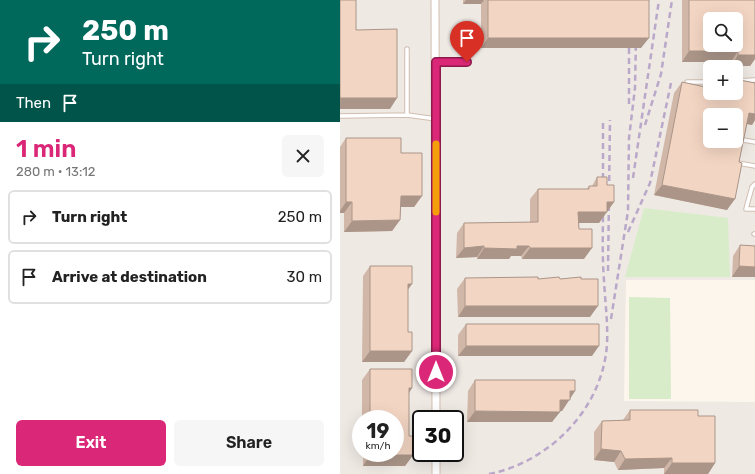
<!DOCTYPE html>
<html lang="en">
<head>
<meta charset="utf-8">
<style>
  :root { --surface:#fff; --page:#f6f6f6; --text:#222; --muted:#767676; --line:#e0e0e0; --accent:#db2777 }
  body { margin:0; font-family:Rubik,sans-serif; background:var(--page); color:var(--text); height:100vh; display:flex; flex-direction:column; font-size:15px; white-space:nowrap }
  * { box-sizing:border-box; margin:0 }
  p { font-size:13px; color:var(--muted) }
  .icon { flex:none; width:22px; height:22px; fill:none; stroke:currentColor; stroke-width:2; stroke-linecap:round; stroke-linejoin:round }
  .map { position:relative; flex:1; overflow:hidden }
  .side { display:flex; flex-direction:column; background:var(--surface); width:340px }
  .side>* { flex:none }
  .hud { background:#00695c; color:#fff; overflow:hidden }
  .buttons { position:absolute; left:363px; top:12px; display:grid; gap:8px }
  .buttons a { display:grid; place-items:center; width:40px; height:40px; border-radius:6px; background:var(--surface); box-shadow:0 4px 16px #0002; font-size:20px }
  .speed { position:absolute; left:12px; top:410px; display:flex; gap:8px; font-size:20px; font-weight:700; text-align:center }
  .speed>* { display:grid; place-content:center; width:52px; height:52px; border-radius:50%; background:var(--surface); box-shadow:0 4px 16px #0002; line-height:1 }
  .speed small { font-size:10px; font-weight:400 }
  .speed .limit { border:2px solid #111; border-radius:6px; background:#fff; color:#111 }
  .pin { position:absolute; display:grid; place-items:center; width:34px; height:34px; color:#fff; margin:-41px -17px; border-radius:50% 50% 50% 0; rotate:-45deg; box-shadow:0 0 4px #0007 }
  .pin .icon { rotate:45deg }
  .me { position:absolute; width:44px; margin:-22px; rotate:0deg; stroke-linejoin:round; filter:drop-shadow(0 0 3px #0008) }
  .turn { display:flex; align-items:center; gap:14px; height:84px; padding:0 16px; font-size:18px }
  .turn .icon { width:52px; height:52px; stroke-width:2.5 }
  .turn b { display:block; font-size:28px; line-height:34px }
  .then { display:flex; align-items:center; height:38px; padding:0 16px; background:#0003; gap:8px; font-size:15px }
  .round { display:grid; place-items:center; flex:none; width:42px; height:42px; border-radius:6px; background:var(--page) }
  .headline { display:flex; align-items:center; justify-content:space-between; height:68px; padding:0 16px }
  h1 { font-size:24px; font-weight:600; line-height:30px; color:var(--accent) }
  .primary-button { display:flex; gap:8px; margin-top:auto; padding:8px 16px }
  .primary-button a { flex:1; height:46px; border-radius:6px; background:var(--accent); color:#fff; font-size:16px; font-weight:600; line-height:46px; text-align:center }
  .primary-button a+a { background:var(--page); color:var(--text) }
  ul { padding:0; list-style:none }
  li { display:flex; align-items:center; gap:12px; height:54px; margin:0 8px 6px; padding:0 8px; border:2px solid var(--line); border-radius:6px }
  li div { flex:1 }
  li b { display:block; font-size:15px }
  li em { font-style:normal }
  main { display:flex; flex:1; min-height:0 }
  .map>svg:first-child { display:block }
  .industrial { fill:#efe9e4; fill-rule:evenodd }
  .green { fill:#d8ecc9 }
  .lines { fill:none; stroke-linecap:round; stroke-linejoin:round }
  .lane-casing { stroke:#d1beb0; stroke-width:5.5 }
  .street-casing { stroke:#d1beb0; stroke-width:9 }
  .lane { stroke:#fff; stroke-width:3.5 }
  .street { stroke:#fff; stroke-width:7 }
  .rail { stroke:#b9a8c9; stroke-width:2.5; stroke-dasharray:6 4; stroke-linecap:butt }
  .wall { fill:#d1b7a8 }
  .shaded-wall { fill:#aa9588 }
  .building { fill:#f3d5c3; stroke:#aa9588; fill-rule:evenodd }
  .route-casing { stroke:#8e194d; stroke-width:10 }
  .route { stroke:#db2777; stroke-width:7 }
  .slow { stroke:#f59e0b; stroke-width:7 }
</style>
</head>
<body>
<main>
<section class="side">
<div class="hud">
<div class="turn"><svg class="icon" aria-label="right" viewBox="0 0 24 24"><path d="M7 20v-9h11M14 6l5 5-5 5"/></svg><div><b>250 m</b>Turn right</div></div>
<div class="then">Then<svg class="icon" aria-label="arrive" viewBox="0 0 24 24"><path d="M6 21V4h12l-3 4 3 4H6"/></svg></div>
</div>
<div class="headline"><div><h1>1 min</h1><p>280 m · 13:12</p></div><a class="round"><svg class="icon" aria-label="close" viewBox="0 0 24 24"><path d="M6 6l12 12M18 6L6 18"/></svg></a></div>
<ul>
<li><svg class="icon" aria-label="right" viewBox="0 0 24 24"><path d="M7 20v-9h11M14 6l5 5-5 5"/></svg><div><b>Turn right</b></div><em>250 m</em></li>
<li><svg class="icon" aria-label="arrive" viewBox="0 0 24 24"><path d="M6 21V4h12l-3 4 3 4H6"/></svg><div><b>Arrive at destination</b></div><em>30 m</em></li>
</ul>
<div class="primary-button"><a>Exit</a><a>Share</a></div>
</section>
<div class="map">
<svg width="415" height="474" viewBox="0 0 415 474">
  <rect width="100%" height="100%" fill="#fdf6ec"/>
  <!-- industrial -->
  <path class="industrial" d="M0,0H415V280H286L284,401L415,402V474H0ZM370,19H396V45H370ZM370,67H396V93H370ZM370,115H396V141H370ZM21,419H55V453H21ZM81,419H115V453H81Z"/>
  <!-- green -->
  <path class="green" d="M304,208L388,218L390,277H285Z
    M289,297L330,298L331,399H289Z"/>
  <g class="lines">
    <!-- lane casing -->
    <g class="lane-casing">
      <path id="lane" d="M95,63L127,62
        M396,81L415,80
        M347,82H370
        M67,115V49
        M0,116L67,115L96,119
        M403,140L415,142
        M398,163L415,166
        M415,184L412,187L406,209H415
        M414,234H415"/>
    </g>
    <!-- street casing -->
    <g class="street-casing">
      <path id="street" d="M95,0L96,419
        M96,453V474"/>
    </g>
    <!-- lane -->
    <use href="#lane" class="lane"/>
    <!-- street -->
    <use href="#street" class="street"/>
    <!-- rail -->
    <path class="rail" d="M289,38V106
      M305,125L321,74L332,0
      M293,178L319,0
      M263,189V121
      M288,232L310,183L331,83
      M268,271L270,120
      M271,319L288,211L289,138L295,88L296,37
      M149,474C210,462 263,408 267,344C268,322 265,301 264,280C262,256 263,231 263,207"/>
  </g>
  <!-- wall -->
  <path class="wall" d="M123,0H309L301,48H141V4H123Z
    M342,0H415V59L410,66H391V62H342Z
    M400,80L415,83V120L412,125L407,124L387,210L314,195L334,93L342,82L396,93V86Z
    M6,138L61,153L82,196L74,207H61L60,220L52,231L4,232V213H0V147Z
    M257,177L267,185L274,202L259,223H239V229L244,259H182L181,256H171L169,259H137V257L116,258L117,233L124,223L190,222V199L198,189H247L249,186H252Z
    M400,245L415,246V277H392L393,256Z
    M30,266L72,284L68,289V332L72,351L64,362H22L23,276Z
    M125,278L198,279H241L250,317H118L117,289Z
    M126,324L252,356H118V335Z
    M30,369L72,388L69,393V436L73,455L65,466H23V453H55V419H22V380Z
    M135,380L235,391L222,411H220L212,422H127L128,391Z
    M290,410L358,416L375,463L368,474H324V468L278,470L274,462L254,460V432L262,421L283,420Z"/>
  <!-- shaded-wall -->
  <path class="shaded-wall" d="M126,0H144L141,4H123Z
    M148,38H309L301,48H141Z
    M349,51H398L391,62H342Z
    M398,55H415V59L410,66H391Z
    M0,98H57L50,109H0Z
    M409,113L415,114V120L412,125L402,123Z
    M322,185L395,199L387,210L314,195Z
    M61,196H82L74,207H54Z
    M6,202H12L4,213H0V211Z
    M267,202H274L259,223H231L238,212Z
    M60,220L52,231L4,232L12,221Z
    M144,246L137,257L116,258L124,248Z
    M177,246H189L181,256H171L169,259H137L144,248Z
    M190,248H252L244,259H182Z
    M399,266L415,267V277H392Z
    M68,284H72L64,295Z
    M125,306H258L250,317H118Z
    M126,346H259L252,356H118Z
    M30,351H72L64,362H22Z
    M69,388H72L65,399Z
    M230,391H235L222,411H212L220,400Z
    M135,411L220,412L212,422H127Z
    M261,449L281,451L274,462L254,460Z
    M30,455H73L65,466H23Z
    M332,458L324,468L278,470L285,459Z
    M332,463H375L368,474H324Z"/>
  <!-- building -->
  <path class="building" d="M0,0H16V30L57,29V98H0Z
    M148,0H309V38H148Z
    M349,0H415V55H398V51H349ZM370,19H396V45H370Z
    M400,80L415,83V114L409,113L399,162L402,163L395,199L322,185L342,82L370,88V93H398ZM370,115H396V141H370Z
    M6,138H61V153H82V196H61L60,220L12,221V202H6Z
    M257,177H267V185H274V202H267V212H238L239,229H252V248H190L189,246H177V249L144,248V246L124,248V223L198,222V189H249V186H257Z
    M400,245L415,246V267L399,266Z
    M30,266H72V284H68V332H72V351H30Z
    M198,277V279L219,277L220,279L241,277V279H258V306H125V278Z
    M126,324H259V346H126Z
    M30,369H72V388H69V436H73V455H30V453H55V419H30Z
    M135,380H235V391H230V400H220V412L135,411Z
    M290,410H358V416H375V463H332V458L285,459L281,451L261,449L262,421L290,420Z"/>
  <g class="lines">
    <!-- route casing -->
    <g class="route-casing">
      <path id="route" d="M96,372V62H127"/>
    </g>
    <!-- route -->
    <use href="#route" class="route"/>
    <!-- slow -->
    <path class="slow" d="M96,144V212"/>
  </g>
</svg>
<div class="buttons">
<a><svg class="icon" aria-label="search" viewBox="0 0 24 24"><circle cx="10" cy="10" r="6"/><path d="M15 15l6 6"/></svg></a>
<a>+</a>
<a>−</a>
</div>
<div class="speed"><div>19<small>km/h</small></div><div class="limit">30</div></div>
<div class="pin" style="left:127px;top:62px;background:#d93025"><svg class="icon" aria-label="arrive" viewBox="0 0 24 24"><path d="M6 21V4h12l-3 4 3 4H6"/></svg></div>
<svg class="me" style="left:96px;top:372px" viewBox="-20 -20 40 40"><circle r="17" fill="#db2777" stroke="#fff" stroke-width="3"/><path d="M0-11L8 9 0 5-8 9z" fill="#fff"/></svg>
</div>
</main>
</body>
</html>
